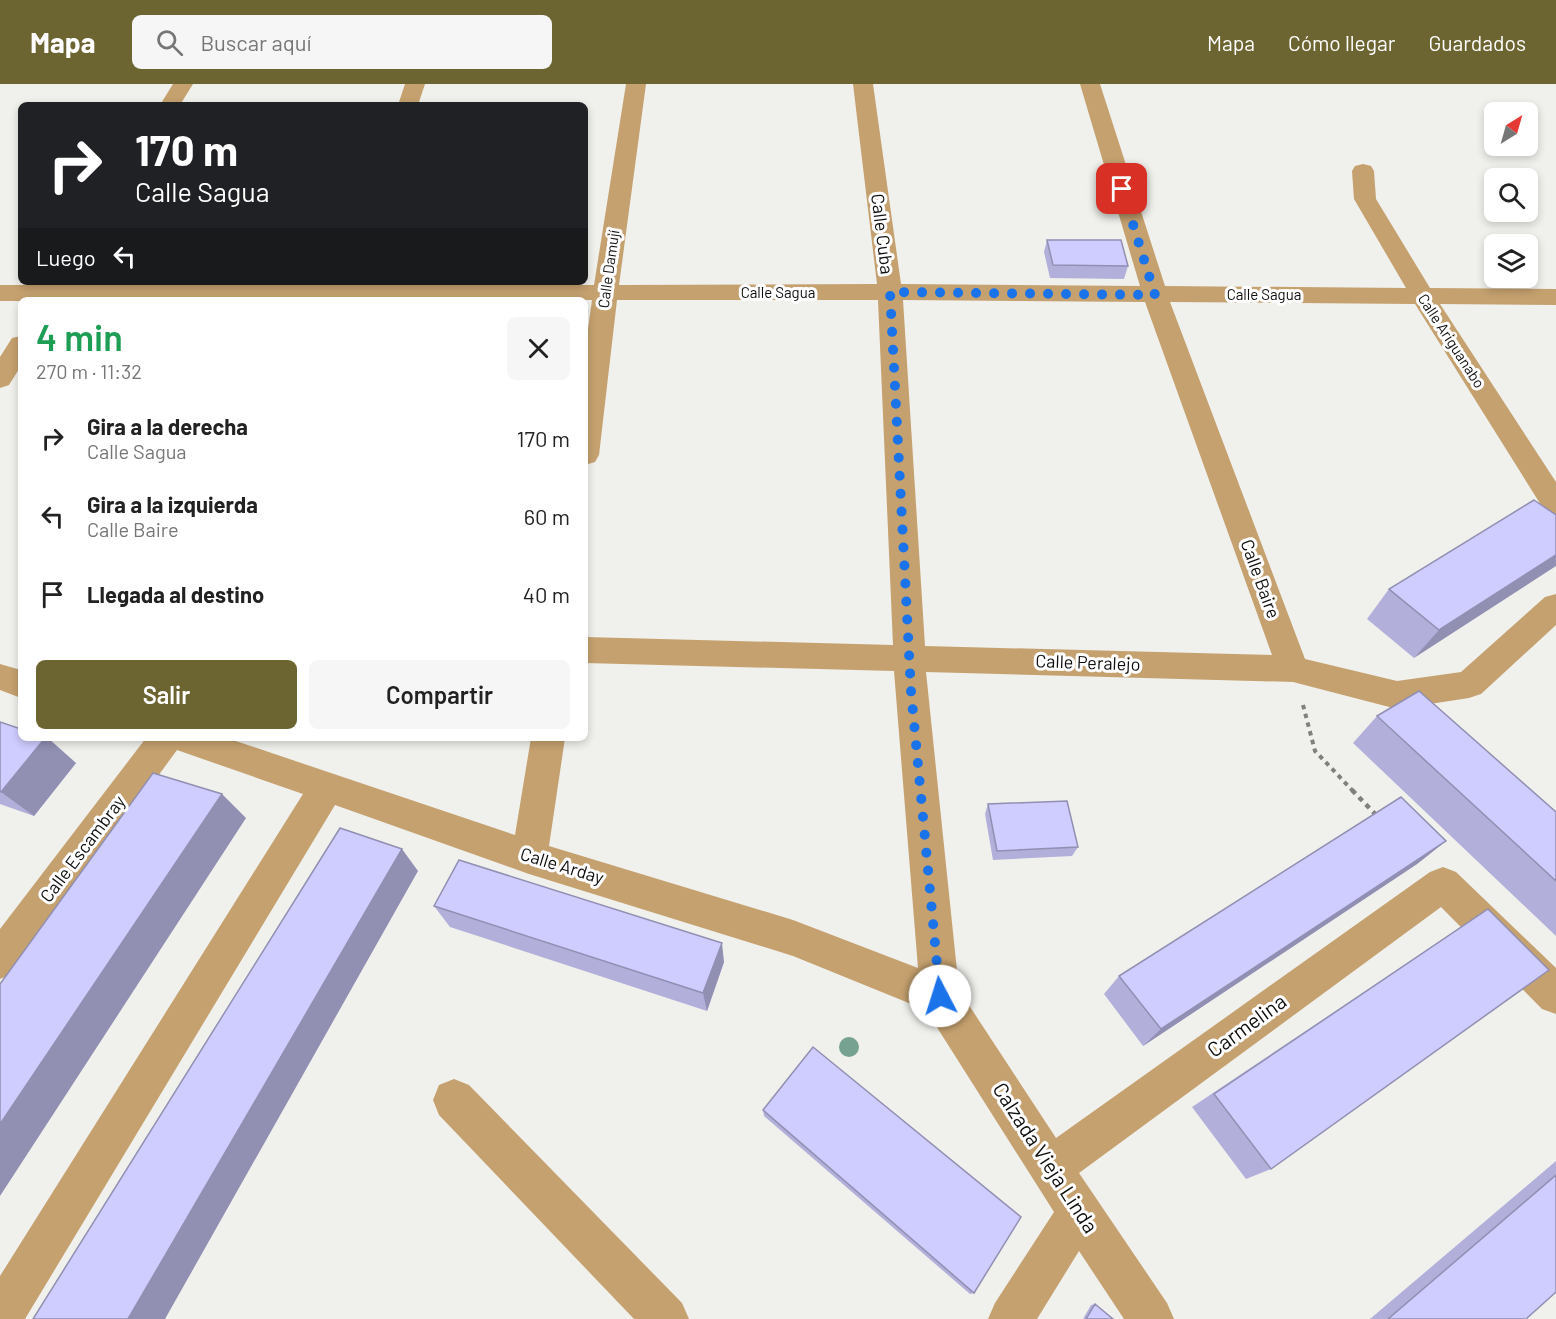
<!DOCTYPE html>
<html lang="es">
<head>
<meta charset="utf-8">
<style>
  :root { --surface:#fff; --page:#f6f6f6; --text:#222; --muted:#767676; --accent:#6d6531 }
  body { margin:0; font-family:Barlow,sans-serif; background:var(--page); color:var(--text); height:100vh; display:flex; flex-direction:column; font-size:22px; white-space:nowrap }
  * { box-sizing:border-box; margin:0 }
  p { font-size:20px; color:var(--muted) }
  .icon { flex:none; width:33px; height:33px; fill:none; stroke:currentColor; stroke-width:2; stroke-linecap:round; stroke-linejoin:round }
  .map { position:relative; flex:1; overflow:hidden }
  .sheet { position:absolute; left:18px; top:213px; width:570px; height:444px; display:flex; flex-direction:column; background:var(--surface); border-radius:9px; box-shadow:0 3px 9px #0003 }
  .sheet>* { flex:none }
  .top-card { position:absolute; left:18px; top:18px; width:570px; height:183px; border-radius:9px; box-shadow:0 3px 9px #0003; background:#202124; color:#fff; overflow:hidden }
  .needle { width:39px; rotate:37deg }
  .fabs { position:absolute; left:1484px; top:18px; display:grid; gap:12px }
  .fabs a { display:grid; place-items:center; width:54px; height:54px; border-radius:9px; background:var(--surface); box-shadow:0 3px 9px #0003; font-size:30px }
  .pin { position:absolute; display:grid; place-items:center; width:51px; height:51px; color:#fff; margin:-26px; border-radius:12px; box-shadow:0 3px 9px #0006 }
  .me { position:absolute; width:66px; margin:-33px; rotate:355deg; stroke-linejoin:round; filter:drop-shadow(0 0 4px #0008) }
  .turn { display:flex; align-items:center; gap:21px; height:126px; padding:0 18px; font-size:27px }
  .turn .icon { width:78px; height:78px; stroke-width:2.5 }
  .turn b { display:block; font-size:42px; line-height:51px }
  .then { display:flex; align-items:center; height:57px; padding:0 18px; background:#0003; gap:12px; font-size:22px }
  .round { display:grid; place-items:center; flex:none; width:63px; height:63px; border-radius:9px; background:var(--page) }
  .overview { display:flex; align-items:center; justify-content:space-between; height:102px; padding:0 18px }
  h1 { font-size:36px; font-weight:600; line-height:45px; color:#1e9e55 }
  .cta { display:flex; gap:12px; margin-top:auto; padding:12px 18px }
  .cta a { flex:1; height:69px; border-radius:9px; background:var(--accent); color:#fff; font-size:24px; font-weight:600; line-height:69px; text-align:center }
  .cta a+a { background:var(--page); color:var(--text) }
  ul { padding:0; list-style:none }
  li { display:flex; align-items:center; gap:18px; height:78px; padding:0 18px }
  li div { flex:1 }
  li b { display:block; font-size:22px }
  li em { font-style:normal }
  header { display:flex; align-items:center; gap:36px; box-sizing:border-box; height:84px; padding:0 30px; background:var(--accent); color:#fff }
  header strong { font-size:28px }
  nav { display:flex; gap:33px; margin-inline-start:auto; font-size:21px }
  .search { width:420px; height:54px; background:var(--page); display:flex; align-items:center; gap:15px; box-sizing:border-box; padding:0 21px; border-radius:9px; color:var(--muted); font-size:22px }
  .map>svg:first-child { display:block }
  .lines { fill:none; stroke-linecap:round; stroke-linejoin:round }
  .path-far1 { stroke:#80807d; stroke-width:4; stroke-dasharray:4.5 4.5; stroke-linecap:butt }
  .path { stroke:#80807d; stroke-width:4.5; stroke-dasharray:5 5; stroke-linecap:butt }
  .minor { fill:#c5a16f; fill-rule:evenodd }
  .tree { fill:#76a291 }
  .wall { fill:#b2afdb }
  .shaded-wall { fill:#918fb2 }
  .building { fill:#cfccff; stroke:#918fb2; stroke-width:1.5 }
  .route { stroke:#1a73e8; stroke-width:10; stroke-dasharray:0 18 }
  .labels { text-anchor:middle; stroke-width:6; stroke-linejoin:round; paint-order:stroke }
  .far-street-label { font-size:15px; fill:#0e0e0d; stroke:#fff }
  .street-label { font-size:18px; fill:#0e0e0d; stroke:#fff }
  .near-street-label { font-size:21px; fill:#0e0e0d; stroke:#fff }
</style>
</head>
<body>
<header>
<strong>Mapa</strong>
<div class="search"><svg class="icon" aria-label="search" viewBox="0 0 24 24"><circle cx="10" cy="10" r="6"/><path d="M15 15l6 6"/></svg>Buscar aquí</div>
<nav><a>Mapa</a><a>Cómo llegar</a><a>Guardados</a></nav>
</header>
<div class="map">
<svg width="1556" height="1235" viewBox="0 0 1556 1235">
  <rect width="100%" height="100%" fill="#f0f0ec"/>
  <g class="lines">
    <!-- path-far1 -->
    <path class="path-far1" d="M1303,621L1315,667L1354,708"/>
    <!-- path -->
    <path class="path" d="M1352,706L1378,733"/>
    <!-- minor -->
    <path class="minor" d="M173,0H193L180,21H160Z
      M405,0H425L418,21H398Z
      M626,0H646L619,201L877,200L853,0H873L901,200L1140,202L1080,0H1100L1165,202L1406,204L1354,115L1352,87L1355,82L1363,80L1371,82L1374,87L1376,115L1430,204L1556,205V221L1440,220L1556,398V432L1546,429L1415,220L1170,218L1305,575L1397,597L1461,588L1545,513L1556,510V541L1481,610L1469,614L1397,625L1293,598L926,588L959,906L1056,1054L1430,788L1443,783L1456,788L1556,884V930L1542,925L1441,823L1079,1089L1167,1219L1174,1235H1124L1079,1167L1037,1235H988L995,1219L1054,1128L926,926L793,872L529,790L335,721L25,1235H0V1192L303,710L177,666L14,889L0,895V845L146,654H227L515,751L531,654H565L549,762L793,836L918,884L894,587L585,579V553L893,561L878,216H617L599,371L595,378L585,381V267L592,216L0,217V201H594ZM903,216L1145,218L1272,571L925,562Z
      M21,252V282L9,301L0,304V273L12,254Z
      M0,580L21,586V614L0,606Z
      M454,995L469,1001L682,1219L689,1235H634L439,1031L433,1016L439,1001Z"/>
  </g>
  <!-- trees -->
  <circle class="tree" cx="849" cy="963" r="10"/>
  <!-- wall -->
  <path class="wall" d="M1047,156L1128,182L1124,195L1050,194L1044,168Z
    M1556,431L1414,574L1367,535L1389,505Z
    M1377,632L1556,728V852L1353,659Z
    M0,638L76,679L34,732L0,720Z
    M988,720L1078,763L1072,772L993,776L985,730Z
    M1446,757L1417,780L1143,962L1104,910L1119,892Z
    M434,822L724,878L707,927L450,843Z
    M1488,825L1271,1085L1246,1095L1192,1023Z
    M763,1026L974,1209L970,1210L764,1032Z
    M1556,1077V1208L1526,1235H1370Z
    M1095,1220L1113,1235H1083L1091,1221Z"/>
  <!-- shaded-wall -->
  <path class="shaded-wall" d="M1556,471V482L1414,574L1439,546Z
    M45,654H48L76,679L34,732L1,708Z
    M222,710L246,734L0,1112V1040Z
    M1446,757L1417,780L1143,962L1161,945Z
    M402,765L418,787L165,1235H128Z
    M722,859L724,878L707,927L703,909Z"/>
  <!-- building -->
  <path class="building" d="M1047,156H1121L1128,182L1053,181Z
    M1534,416L1556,431V471L1439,546L1389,505Z
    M1419,607L1556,728V797L1377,632Z
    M0,638L21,645V654H45L1,708L0,707Z
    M153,689L222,710L0,1040V900Z
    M1401,713L1446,757L1161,945L1119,892Z
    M1067,717L1078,763L997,767L988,720Z
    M340,744L402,765L128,1235H33Z
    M459,776L722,859L703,909L434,822Z
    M1488,825L1549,886L1271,1085L1214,1010Z
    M813,963L1021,1133L974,1209L763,1026Z
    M1556,1091V1208L1526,1235H1388Z
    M1095,1220L1113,1235H1086Z"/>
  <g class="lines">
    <!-- route -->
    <path class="route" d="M940,912L911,607L890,208L1155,211L1122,105"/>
  </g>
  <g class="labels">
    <!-- far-street labels -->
    <g class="far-street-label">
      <text transform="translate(609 185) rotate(-82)" y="5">Calle Damují</text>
      <text x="778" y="214">Calle Sagua</text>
      <text x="1264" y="216">Calle Sagua</text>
      <text transform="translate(1451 257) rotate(57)" y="5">Calle Ariguanabo</text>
    </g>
    <!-- street labels -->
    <g class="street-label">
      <text transform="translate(882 150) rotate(83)" y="6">Calle Cuba</text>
      <text transform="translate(1260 495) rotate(70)" y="6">Calle Baire</text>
      <text transform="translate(1088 579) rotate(2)" y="6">Calle Peralejo</text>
      <text transform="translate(83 765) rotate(-53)" y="6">Calle Escambray</text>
      <text transform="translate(562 782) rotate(17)" y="6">Calle Arday</text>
    </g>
    <!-- near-street labels -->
    <g class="near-street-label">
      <text transform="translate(1247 942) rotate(-36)" y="7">Carmelina</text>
      <text transform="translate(1045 1074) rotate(57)" y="7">Calzada Vieja Linda</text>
    </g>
  </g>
</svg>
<div class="fabs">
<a><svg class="needle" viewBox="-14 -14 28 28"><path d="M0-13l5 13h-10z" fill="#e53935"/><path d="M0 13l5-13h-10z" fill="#767676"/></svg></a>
<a><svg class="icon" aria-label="search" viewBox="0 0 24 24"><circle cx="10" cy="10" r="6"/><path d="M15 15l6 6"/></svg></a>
<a><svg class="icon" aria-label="layers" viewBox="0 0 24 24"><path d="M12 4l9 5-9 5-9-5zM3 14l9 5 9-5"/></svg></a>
</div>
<div class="pin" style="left:1122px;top:105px;background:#d93025"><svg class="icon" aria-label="arrive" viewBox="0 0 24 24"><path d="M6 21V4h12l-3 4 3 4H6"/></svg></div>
<svg class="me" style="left:940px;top:912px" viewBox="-20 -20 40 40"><circle r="19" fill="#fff"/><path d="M0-13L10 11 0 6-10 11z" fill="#1a73e8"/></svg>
<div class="top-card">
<div class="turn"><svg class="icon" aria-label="right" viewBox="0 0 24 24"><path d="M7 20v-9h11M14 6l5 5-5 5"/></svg><div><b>170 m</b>Calle Sagua</div></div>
<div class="then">Luego<svg class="icon" aria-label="left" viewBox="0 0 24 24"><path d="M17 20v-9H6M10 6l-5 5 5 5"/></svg></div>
</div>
<section class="sheet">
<div class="overview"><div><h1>4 min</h1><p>270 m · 11:32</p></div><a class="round"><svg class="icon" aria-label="close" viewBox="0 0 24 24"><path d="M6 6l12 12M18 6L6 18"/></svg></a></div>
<ul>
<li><svg class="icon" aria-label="right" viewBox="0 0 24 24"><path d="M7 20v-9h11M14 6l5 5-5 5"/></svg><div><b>Gira a la derecha</b><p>Calle Sagua</p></div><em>170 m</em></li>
<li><svg class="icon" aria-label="left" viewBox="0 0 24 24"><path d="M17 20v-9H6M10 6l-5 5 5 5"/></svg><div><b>Gira a la izquierda</b><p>Calle Baire</p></div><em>60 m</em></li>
<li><svg class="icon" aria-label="arrive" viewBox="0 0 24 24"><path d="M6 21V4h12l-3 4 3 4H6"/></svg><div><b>Llegada al destino</b></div><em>40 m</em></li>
</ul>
<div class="cta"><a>Salir</a><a>Compartir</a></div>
</section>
</div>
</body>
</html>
